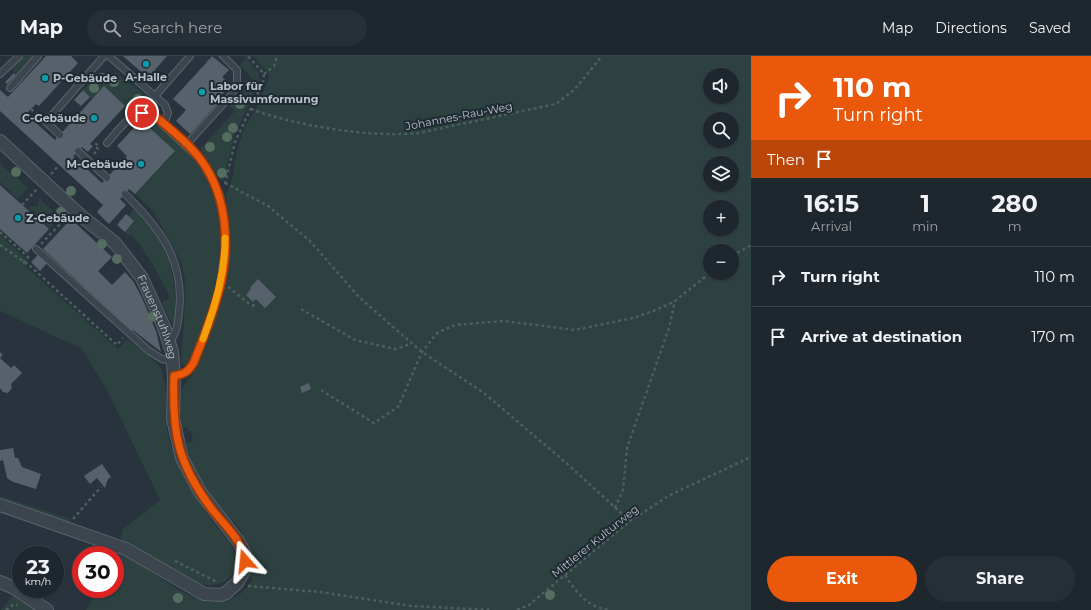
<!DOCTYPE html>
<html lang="en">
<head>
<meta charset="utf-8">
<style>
  :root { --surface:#1e262e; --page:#262e36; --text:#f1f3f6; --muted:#a1a5aa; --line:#3c434a; --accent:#ea580c }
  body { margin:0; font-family:Montserrat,sans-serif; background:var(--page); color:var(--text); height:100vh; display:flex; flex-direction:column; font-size:15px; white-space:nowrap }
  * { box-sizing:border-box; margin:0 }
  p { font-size:13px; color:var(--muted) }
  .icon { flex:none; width:22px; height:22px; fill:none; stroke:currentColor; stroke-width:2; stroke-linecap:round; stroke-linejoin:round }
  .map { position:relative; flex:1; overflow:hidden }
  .panel { display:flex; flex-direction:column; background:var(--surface); width:340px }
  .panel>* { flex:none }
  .top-card { background:#ea580c; color:#fff; overflow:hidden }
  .buttons { position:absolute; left:703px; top:12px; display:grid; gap:8px }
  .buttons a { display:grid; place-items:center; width:36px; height:36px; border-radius:50%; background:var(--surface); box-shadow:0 1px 3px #0004,0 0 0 1px var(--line); font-size:20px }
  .speed { position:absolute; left:12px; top:490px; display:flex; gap:8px; font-size:20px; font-weight:700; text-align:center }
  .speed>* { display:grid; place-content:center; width:52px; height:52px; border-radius:50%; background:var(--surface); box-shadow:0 1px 3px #0004,0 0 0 1px var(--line); line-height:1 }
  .speed small { font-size:10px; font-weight:400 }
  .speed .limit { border:6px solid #d22; background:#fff; color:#111 }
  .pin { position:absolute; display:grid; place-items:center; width:34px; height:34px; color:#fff; margin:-17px; border:2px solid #fff; border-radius:50%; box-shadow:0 1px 4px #0007 }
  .me { position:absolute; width:44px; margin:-22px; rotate:342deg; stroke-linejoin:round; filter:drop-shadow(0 0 3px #0008) }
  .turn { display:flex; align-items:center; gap:14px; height:84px; padding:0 16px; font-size:18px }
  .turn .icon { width:52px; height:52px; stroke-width:2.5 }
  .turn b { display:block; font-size:28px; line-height:34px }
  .then { display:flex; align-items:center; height:38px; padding:0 16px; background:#0003; gap:8px; font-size:15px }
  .eta { display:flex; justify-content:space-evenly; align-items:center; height:68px; text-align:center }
  .eta b { font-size:24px; font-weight:700; line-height:28px }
  .primary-button { display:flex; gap:8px; margin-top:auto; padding:8px 16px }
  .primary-button a { flex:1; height:46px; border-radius:24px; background:var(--accent); color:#fff; font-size:16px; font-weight:700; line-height:46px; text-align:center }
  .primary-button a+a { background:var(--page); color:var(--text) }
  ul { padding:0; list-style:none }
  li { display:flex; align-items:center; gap:12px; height:60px; padding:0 16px; border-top:1px solid var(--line) }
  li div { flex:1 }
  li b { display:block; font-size:15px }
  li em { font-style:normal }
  header { display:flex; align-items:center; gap:24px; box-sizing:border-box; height:56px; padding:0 20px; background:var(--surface); border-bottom:1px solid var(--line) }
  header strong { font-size:19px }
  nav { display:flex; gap:22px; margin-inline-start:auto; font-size:14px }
  .search { width:280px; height:36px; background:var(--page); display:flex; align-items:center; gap:10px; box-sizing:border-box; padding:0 14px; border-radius:22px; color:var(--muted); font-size:15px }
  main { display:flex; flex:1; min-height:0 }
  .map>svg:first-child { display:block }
  .green { fill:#2d4140; fill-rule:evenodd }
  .building { fill:#56616c }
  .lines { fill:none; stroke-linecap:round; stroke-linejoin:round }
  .lane-casing { stroke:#59636b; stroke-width:8 }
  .street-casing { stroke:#59636b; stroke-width:14 }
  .path { stroke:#4c5e5e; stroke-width:2.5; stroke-dasharray:3 3; stroke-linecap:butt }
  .lane { stroke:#3c454d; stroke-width:6 }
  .street { stroke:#3c454d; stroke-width:12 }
  .tree { fill:#556c60 }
  .route-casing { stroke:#983908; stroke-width:10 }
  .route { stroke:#ea580c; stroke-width:7 }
  .slow { stroke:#f59e0b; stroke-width:7 }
  .culture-dot { fill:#0f9aa8; stroke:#202a32; stroke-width:1.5 }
  .labels { text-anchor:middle; stroke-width:4; stroke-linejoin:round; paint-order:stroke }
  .poi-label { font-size:11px; font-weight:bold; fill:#b8c0c8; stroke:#202a32; text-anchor:start }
  .street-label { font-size:11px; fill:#b8c0c8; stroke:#202a32 }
</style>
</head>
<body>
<header>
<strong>Map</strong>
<div class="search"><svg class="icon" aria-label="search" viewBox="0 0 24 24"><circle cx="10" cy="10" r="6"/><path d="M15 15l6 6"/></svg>Search here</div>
<nav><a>Map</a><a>Directions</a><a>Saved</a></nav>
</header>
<main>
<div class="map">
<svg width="751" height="554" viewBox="0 0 751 554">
  <rect width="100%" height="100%" fill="#28333d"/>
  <!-- green -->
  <path class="green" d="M24,0H34L17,18L10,12Z
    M243,0H250L247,3L259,17L260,24L234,80L224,123L221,125L200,93L235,55L230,50L253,24L240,9L246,3Z
    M253,0H751V554H86L98,533H115V504L118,498C125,501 132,503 138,507C168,524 194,554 233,542C242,537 248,533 252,524C250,519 252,514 252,509C253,499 249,488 244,480C239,469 230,463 222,454C204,434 192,414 186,387L193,386L191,375H188L187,371L182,373L179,361L180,338L187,325L193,318L198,307L222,243L228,220L229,177L226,138L232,124L237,94L244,73L259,47L269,21L268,17ZM710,19H732V41H710ZM710,63H732V85H710ZM710,107H732V129H710ZM710,151H732V173H710ZM710,195H732V217H710Z
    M109,17L117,18L153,44L148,50L131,55L104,31L92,43L83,34L97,20Z
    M144,61L151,63C169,79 192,95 205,116C231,162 220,219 205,267C201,280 197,298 188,309H183L181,306L185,249V223L181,206L153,155L135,138L175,96L141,64Z
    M0,107L10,117L16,111L21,115L16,121L28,132L18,143L0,126Z
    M39,142L54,156L60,151L66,156L50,172L29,153L31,150H38Z
    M134,153C170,187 176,219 176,267L172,269L162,246L170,242C159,219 148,198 131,178L128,180L125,176L134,165L128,160Z
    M0,179L29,206L25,210L118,293L128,283C135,289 156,305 160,311C169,330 164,352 167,372C169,386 174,400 181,412C190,430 200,448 212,465C219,476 236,488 236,503C237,525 216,533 198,527L121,484L122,474L160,444L107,334L82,293L0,255Z
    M0,440L71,463L70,466L0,444Z
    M15,538L38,554H1Z"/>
  <!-- building -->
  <path class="building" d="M46,0H71L78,7L39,50L36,48L26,58L55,84L104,30L125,50L90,88L93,90L88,96L82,91L73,100L102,127L127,100L117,90L141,64L175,95L135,138L129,133L120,143L126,149L109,168L97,156L103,149L0,55V34L8,41Z
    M123,0H167L148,22Z
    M212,0L229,14L222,21L231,29L215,46L217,48L190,78L176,65L186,54L173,43L207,6L208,3L209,4Z
    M14,17L16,19L7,28L5,26Z
    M83,34L90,41L81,50L74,44Z
    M0,129L49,173L27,197L0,173Z
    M126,158L134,165L125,176L117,169Z
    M71,163L112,201L98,215L112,229L125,216L133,225L142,242L156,275L161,296L133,274L132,275L43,193Z
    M38,199L47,207L40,215L31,206Z
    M258,223L276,241L265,252L256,243L253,246L246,239L251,233L250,232Z
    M0,296L3,299L0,302L11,312L14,309L22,317L11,328L12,332L8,337L3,336L0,332Z
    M309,327L311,333L302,337L300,331Z
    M13,392L15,402H18L22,411L41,418L36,433L13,426L7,422L3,404L0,405V394Z
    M102,408L111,421L108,423L105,432L97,422L90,428L84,420Z
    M81,501V510H77V507Z
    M21,505V515L16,511Z"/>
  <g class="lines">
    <!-- lane casing -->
    <g class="lane-casing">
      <path id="lane" d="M109,0L165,49L168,57L164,68
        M0,18L19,0
        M10,32L38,0
        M155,40L190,0
        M60,79L46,66L104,0
        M107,87C118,75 131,54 150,57L200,103L214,126L220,139L224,159L225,193L218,241L194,306C189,315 185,318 174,320
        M186,89L232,38L237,26V14L223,0
        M78,95L107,122
        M125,138C160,172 185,205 179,256C178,268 177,277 169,287
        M36,193L149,295L162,303L173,305"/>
    </g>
    <!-- street casing -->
    <g class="street-casing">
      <g id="street">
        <path id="s1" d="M0,85L80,159L115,187L142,222L164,271L172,296L174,320L173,363L182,402L200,436L239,486L244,496V515L237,527L226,537L220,539L204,538L126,493L0,449"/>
        <path d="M0,526L14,532L47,554"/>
      </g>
    </g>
    <!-- path -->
    <path class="path" d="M154,16L161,22
      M264,18L274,10L277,0
      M31,53L39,60
      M251,53C296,70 371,82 419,77L556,48L575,33L602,0
      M94,98L98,93L95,90L96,88L99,90
      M51,118L59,109
      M225,127L268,150L310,185L358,240L385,264L422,296L484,337L564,405L630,465
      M225,128L235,86L263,26L264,18L248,0
      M22,149L37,133
      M0,176L28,201
      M41,188L67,161
      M0,189L30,210L117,289L123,282
      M732,200L751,189
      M23,207L31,198
      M228,231L251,249L256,250
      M301,253L355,284L395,293L411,288
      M321,334L374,367L398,351L422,296L437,277L455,269L504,265L575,274L633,262L656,254L675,245L710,217
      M615,452L623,434L627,392L669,272L675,245
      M73,463L101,431
      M175,505L217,526
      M565,519C577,537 587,551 609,554
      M248,530L320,536L411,550L492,554
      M6,554L13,549H18
      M517,554L529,549L630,465L670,439L751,401"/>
    <!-- lane -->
    <use href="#lane" class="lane"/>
    <!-- street -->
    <use href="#street" class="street"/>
  </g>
  <!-- trees -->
  <g class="tree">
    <circle cx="102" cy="22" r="5"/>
    <circle cx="114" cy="26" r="5"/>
    <circle cx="249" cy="29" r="5"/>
    <circle cx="94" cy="32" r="5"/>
    <circle cx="138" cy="43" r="5"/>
    <circle cx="240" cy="48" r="5"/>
    <circle cx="233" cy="72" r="5"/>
    <circle cx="227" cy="81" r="5"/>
    <circle cx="210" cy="91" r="5"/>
    <circle cx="16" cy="116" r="5"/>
    <circle cx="222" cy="117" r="5"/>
    <circle cx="71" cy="135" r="5"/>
    <circle cx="61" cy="156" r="5"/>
    <circle cx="102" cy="188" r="5"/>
    <circle cx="117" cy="203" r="5"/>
    <circle cx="152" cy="261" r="5"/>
    <circle cx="550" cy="539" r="5"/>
    <circle cx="178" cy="542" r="5"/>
  </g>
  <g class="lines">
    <!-- route casing -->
    <g class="route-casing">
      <path id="route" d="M142,57H150L155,60C170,73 189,87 201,104C229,142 231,198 217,242C211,264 202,285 194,306C189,315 185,318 174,320C172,376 177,406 211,452C224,469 242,483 245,505"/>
    </g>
    <!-- route -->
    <use href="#route" class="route"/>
    <!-- slow -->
    <path class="slow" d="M203,283C215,250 225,218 225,182"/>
  </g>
  <!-- markers -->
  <g class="culture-dot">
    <circle cx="146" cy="8" r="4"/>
    <circle cx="45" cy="22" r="4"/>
    <circle cx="202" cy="36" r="4"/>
    <circle cx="94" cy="62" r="4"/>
    <circle cx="141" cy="108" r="4"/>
    <circle cx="18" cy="162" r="4"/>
  </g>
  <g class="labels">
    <!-- poi labels -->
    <g class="poi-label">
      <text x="146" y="25" text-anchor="middle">A-Halle</text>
      <text x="53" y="26">P-Gebäude</text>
      <text x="210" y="34">Labor für<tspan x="210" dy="13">Massivumformung</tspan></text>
      <text x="86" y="66" text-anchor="end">C-Gebäude</text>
      <text x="133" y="112" text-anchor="end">M-Gebäude</text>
      <text x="26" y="166">Z-Gebäude</text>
    </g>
    <!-- street labels -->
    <g class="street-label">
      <text transform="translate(459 60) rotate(-11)" y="4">Johannes-Rau-Weg</text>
      <text dy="4" stroke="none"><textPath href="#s1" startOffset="240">Frauenstuhlweg</textPath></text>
      <text transform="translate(595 485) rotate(-39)" y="4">Mittlerer Kulturweg</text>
    </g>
  </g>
</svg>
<div class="buttons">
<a><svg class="icon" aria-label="sound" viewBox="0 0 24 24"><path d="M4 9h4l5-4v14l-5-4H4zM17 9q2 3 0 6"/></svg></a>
<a><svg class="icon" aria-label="search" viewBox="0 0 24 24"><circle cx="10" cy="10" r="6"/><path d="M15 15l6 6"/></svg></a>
<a><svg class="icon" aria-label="layers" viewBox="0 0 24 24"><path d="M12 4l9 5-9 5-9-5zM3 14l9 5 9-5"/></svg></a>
<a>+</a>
<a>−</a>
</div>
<div class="speed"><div>23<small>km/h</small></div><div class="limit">30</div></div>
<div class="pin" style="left:142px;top:57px;background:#d93025"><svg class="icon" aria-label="arrive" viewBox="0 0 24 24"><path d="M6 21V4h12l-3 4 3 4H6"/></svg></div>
<svg class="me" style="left:245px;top:505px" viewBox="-20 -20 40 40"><path d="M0-17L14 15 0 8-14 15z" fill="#ea580c" stroke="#fff" stroke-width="4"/></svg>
</div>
<section class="panel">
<div class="top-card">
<div class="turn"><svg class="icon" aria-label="right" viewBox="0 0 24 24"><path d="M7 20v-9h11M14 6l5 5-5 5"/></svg><div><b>110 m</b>Turn right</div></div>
<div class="then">Then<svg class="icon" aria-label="arrive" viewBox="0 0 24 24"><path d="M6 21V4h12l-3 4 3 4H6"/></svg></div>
</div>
<div class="eta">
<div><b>16:15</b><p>Arrival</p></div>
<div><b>1</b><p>min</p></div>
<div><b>280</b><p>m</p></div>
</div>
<ul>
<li><svg class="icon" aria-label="right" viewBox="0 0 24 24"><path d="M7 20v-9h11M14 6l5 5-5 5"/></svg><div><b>Turn right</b></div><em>110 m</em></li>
<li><svg class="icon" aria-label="arrive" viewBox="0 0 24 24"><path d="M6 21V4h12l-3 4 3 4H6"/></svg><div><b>Arrive at destination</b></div><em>170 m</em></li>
</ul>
<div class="primary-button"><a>Exit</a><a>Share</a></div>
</section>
</main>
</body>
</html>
